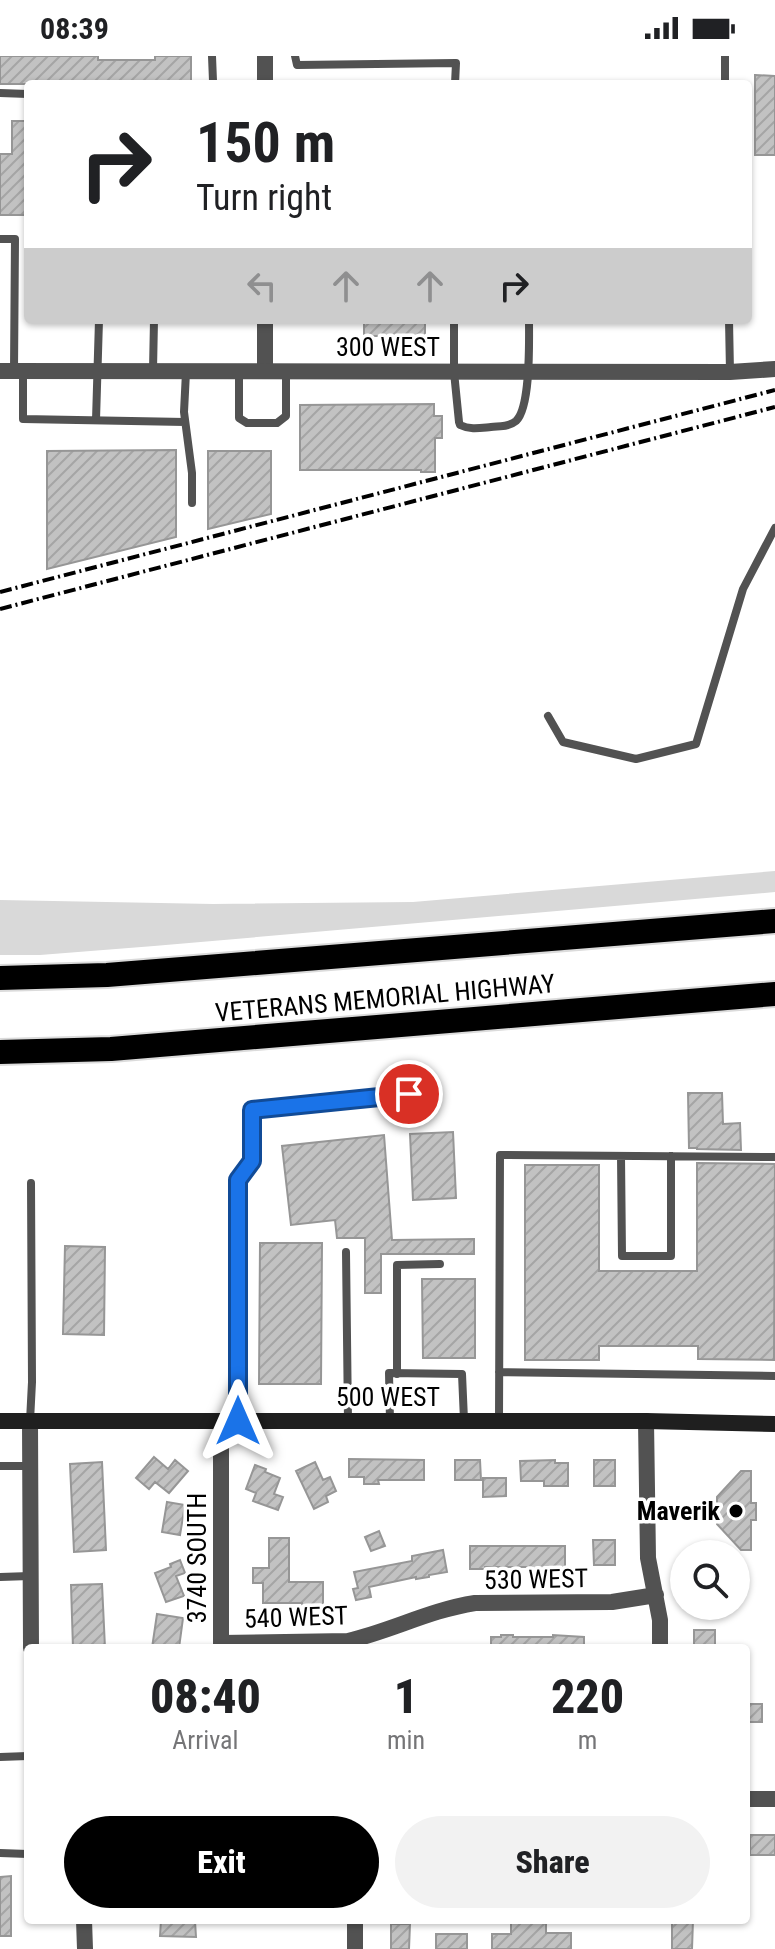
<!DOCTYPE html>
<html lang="en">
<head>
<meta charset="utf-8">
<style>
  :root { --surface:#fff; --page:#f2f2f2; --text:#202124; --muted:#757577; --accent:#000 }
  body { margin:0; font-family:"Roboto Condensed",sans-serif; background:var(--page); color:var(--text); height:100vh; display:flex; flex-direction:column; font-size:30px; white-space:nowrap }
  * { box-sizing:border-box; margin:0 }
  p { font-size:26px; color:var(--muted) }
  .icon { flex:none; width:44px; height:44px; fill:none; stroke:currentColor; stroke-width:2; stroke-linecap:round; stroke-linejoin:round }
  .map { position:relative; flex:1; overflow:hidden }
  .panel { position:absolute; left:24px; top:1588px; width:726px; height:280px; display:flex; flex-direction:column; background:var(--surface); border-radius:8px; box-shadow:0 2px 6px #0004 }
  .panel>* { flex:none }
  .guide { position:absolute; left:24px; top:24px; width:728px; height:244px; border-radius:8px; box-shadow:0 2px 6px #0004; background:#fff; color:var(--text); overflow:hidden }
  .controls { position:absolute; left:670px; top:1484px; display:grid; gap:16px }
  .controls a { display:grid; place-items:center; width:80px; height:80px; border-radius:50%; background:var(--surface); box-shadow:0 2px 6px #0004; font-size:40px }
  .pin { position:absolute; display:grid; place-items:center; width:68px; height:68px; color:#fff; margin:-34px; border:4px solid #fff; border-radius:50%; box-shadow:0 2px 8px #0007 }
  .me { position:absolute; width:88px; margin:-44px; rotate:0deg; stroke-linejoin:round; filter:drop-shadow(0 0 6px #0008) }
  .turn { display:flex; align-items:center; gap:28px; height:168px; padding:0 40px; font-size:36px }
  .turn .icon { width:104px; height:104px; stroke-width:2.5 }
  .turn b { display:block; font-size:56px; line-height:68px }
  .lanes { display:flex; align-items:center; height:76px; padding:0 40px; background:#0003; justify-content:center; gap:40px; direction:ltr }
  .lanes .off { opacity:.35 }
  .eta { display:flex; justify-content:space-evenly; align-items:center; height:136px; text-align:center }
  .eta b { font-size:48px; font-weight:800; line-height:56px }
  .cta { display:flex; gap:16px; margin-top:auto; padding:16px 40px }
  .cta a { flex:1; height:92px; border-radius:48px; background:var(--accent); color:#fff; font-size:32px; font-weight:800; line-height:92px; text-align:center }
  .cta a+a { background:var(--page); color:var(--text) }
  .status { display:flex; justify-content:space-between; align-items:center; height:56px; padding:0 40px; background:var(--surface); direction:ltr }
  .status svg { height:22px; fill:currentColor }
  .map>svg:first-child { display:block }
  .grass { fill:#d9d9d9 }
  .building { fill:url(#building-hatch); stroke:#969696; stroke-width:2 }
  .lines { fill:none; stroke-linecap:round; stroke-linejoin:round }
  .motorway-casing { stroke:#dbdbdb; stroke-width:28 }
  .service { stroke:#525252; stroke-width:8 }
  .minor { stroke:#525252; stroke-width:16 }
  .tertiary { stroke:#525252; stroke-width:16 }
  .secondary { stroke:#1f1f1f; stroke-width:16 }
  .motorway { stroke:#000; stroke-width:24 }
  .rail { stroke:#000; stroke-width:4; stroke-dasharray:12 4 2 4; stroke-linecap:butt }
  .route-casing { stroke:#114b97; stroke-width:20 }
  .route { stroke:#1a73e8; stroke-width:14 }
  .poi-dot { fill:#000; stroke:#fff; stroke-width:3 }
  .labels { text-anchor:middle; stroke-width:7; stroke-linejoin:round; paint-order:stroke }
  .street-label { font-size:26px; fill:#000; stroke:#fff }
  .poi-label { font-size:26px; font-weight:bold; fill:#000; stroke:#fff; text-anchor:end }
</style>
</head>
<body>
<div class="status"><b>08:39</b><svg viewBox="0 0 49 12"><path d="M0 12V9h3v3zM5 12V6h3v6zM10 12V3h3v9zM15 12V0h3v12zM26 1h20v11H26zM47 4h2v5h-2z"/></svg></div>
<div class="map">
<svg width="775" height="1893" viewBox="0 0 775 1893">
  <defs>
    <pattern id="building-hatch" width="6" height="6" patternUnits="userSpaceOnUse" patternTransform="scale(2)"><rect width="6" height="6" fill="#c2c2c2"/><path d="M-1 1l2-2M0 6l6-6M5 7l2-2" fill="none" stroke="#a5a5a5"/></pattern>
  </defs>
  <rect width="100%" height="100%" fill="#fff"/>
  <!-- grass -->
  <path class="grass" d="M775,815V836L154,890L40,899H0V844L213,848L413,846Z"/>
  <!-- building -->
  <path class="building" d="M0,0H98V4H155V0H191V28H0Z
    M755,19L775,20V99H755Z
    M12,65H28V159H0V98H12Z
    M364,264H425V280H364Z
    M434,348V360H442V382H435V416H421V414H300V349Z
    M176,394V481L47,513V395Z
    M208,395H271V458L208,473Z
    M688,1037H722L723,1068L740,1067L741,1094L697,1093V1092H689Z
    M453,1076L456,1142L413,1144L410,1078Z
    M384,1079L392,1184L474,1183V1198H381V1237H365V1182H337L335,1164L291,1169L282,1090Z
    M697,1107L775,1108L774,1304L698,1303V1290H599V1304H525V1109H599V1215H697Z
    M260,1187H322L321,1328H259Z
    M65,1190L105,1191L104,1279L63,1278Z
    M422,1223H475V1302H423Z
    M154,1401L168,1413L175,1404L188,1415L169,1437L155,1426L149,1433L136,1422Z
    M349,1403L424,1404V1424H378L379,1428H364V1421H349Z
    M455,1404H480L481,1424H455Z
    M555,1404V1407H568V1430H544V1425H521L520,1405Z
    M594,1404H615V1430H594Z
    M102,1406L106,1494L74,1496L70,1408Z
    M315,1406L323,1424L330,1421L336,1435L326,1440L328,1446L314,1453L296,1415Z
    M255,1409L266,1413L265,1416L280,1422L274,1438L283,1441L278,1454L253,1445L256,1437L246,1433Z
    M741,1415H751V1447H756V1464H751V1494H741L717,1468V1441Z
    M483,1422H506V1440L483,1441Z
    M167,1446L185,1449L180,1479L162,1476Z
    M379,1475L385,1490L371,1495L365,1481Z
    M269,1482H289V1526H323V1552H302V1547H263V1527H253V1512H269Z
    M593,1484H615V1509H594Z
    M470,1490H565V1511L532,1513V1511H485V1513H470Z
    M443,1494L447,1516L429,1519V1521L416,1523V1521L369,1531L371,1541L356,1544L353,1533L358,1532L354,1516L412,1505V1500Z
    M180,1504L185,1517L176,1520L184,1540L166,1546L155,1517L171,1511L170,1508Z
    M102,1528L105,1592H73L71,1529Z
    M157,1558L183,1562L179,1592H152Z
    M694,1574H715V1592H694Z
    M501,1579H513V1581H553V1579L584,1581V1592H491V1581H501Z
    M746,1648H762V1666H746Z
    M750,1779H775V1799H750Z
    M11,1820V1880H0V1821Z
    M161,1864L195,1865L196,1881L160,1880Z
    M534,1864H546V1877H571V1893H492V1878H511V1865Z
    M672,1864H693L692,1893H672Z
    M391,1868H410L409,1893H391Z
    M436,1878H467V1893H436Z"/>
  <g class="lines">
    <!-- motorway casing -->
    <g class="motorway-casing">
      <path id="motorway" d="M0,922L107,919L775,865
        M0,996L111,993L775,938"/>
    </g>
    <!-- service -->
    <path class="service" d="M212,0L213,25
      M295,0L297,9L456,7L455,28
      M725,0V28
      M0,37L28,38
      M0,183H15L14,315
      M454,264V316L459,366L460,369C470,374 480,372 491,371C500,370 509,371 516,365C531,351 529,285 529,264
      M729,264L730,316
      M153,314L154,264
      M23,315V363L185,366
      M186,316L184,356L192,417V447
      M239,316V362L247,367H277L286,360V315
      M96,364L99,264
      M548,660L563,686L636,703L696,688L743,533L775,472
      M621,1100L622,1200H671V1100
      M346,1196L348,1365
      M499,1316L775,1320
      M397,1318V1209L440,1208
      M30,1365L32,1326L31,1127
      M238,1365V1124L252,1105V1054L434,1035
      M390,1365L389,1317L462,1318L464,1364
      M499,1365L500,1099L775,1101
      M0,1410H30
      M0,1521L30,1520
      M0,1701L28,1700
      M0,1797L28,1798"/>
    <!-- minor -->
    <path class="minor" d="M265,0V28
      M265,264V315
      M30,1365L31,1592
      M221,1365V1592
      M646,1365L648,1502L660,1564V1592
      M221,1587L348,1585C391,1575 430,1554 475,1547L612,1546L656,1539
      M746,1743H775
      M84,1864L85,1893
      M355,1864V1893"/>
    <!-- tertiary -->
    <path class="tertiary" d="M0,315L730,316L775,313"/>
    <!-- secondary -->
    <path class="secondary" d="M0,1365H646L775,1368"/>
    <!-- motorway -->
    <use href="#motorway" class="motorway"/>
    <!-- rail -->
    <path class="rail" d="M0,536L775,334
      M0,553L775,351"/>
  </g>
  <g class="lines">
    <!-- route casing -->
    <g class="route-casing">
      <path id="route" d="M238,1365V1124L252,1105V1054L409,1038"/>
    </g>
    <!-- route -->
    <use href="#route" class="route"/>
  </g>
  <!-- markers -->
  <circle class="poi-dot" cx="736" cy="1455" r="8"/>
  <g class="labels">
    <!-- street labels -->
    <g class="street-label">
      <text x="388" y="300">300 WEST</text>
      <text transform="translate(385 942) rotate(-5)" y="9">VETERANS MEMORIAL HIGHWAY</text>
      <text x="388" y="1350">500 WEST</text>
      <text transform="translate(197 1502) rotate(-90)" y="9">3740 SOUTH</text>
      <text transform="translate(536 1523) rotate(-1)" y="9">530 WEST</text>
      <text transform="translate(296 1561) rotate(-2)" y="9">540 WEST</text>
    </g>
    <!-- poi labels -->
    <g class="poi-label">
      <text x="720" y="1464">Maverik</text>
    </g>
  </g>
</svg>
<div class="controls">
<a><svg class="icon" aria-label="search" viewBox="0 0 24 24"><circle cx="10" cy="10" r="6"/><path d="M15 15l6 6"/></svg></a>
</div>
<div class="pin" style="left:409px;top:1038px;background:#d93025"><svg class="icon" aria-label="arrive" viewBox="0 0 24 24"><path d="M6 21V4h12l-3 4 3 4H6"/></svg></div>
<svg class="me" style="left:238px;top:1365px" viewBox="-20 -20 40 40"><path d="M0-17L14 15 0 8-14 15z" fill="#1a73e8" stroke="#fff" stroke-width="4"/></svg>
<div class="guide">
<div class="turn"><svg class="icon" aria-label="right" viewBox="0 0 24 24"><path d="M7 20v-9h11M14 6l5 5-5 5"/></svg><div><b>150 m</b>Turn right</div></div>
<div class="lanes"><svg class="icon off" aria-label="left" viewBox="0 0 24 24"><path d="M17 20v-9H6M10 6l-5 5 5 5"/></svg><svg class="icon off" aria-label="ahead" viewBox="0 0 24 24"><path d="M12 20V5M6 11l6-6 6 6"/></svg><svg class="icon off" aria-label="ahead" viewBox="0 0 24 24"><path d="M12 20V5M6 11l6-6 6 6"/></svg><svg class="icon" aria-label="right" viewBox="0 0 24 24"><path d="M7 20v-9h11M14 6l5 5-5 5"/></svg></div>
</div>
<section class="panel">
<div class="eta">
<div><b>08:40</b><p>Arrival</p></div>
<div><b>1</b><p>min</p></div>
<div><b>220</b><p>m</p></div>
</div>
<div class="cta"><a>Exit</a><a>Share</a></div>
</section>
</div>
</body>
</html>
